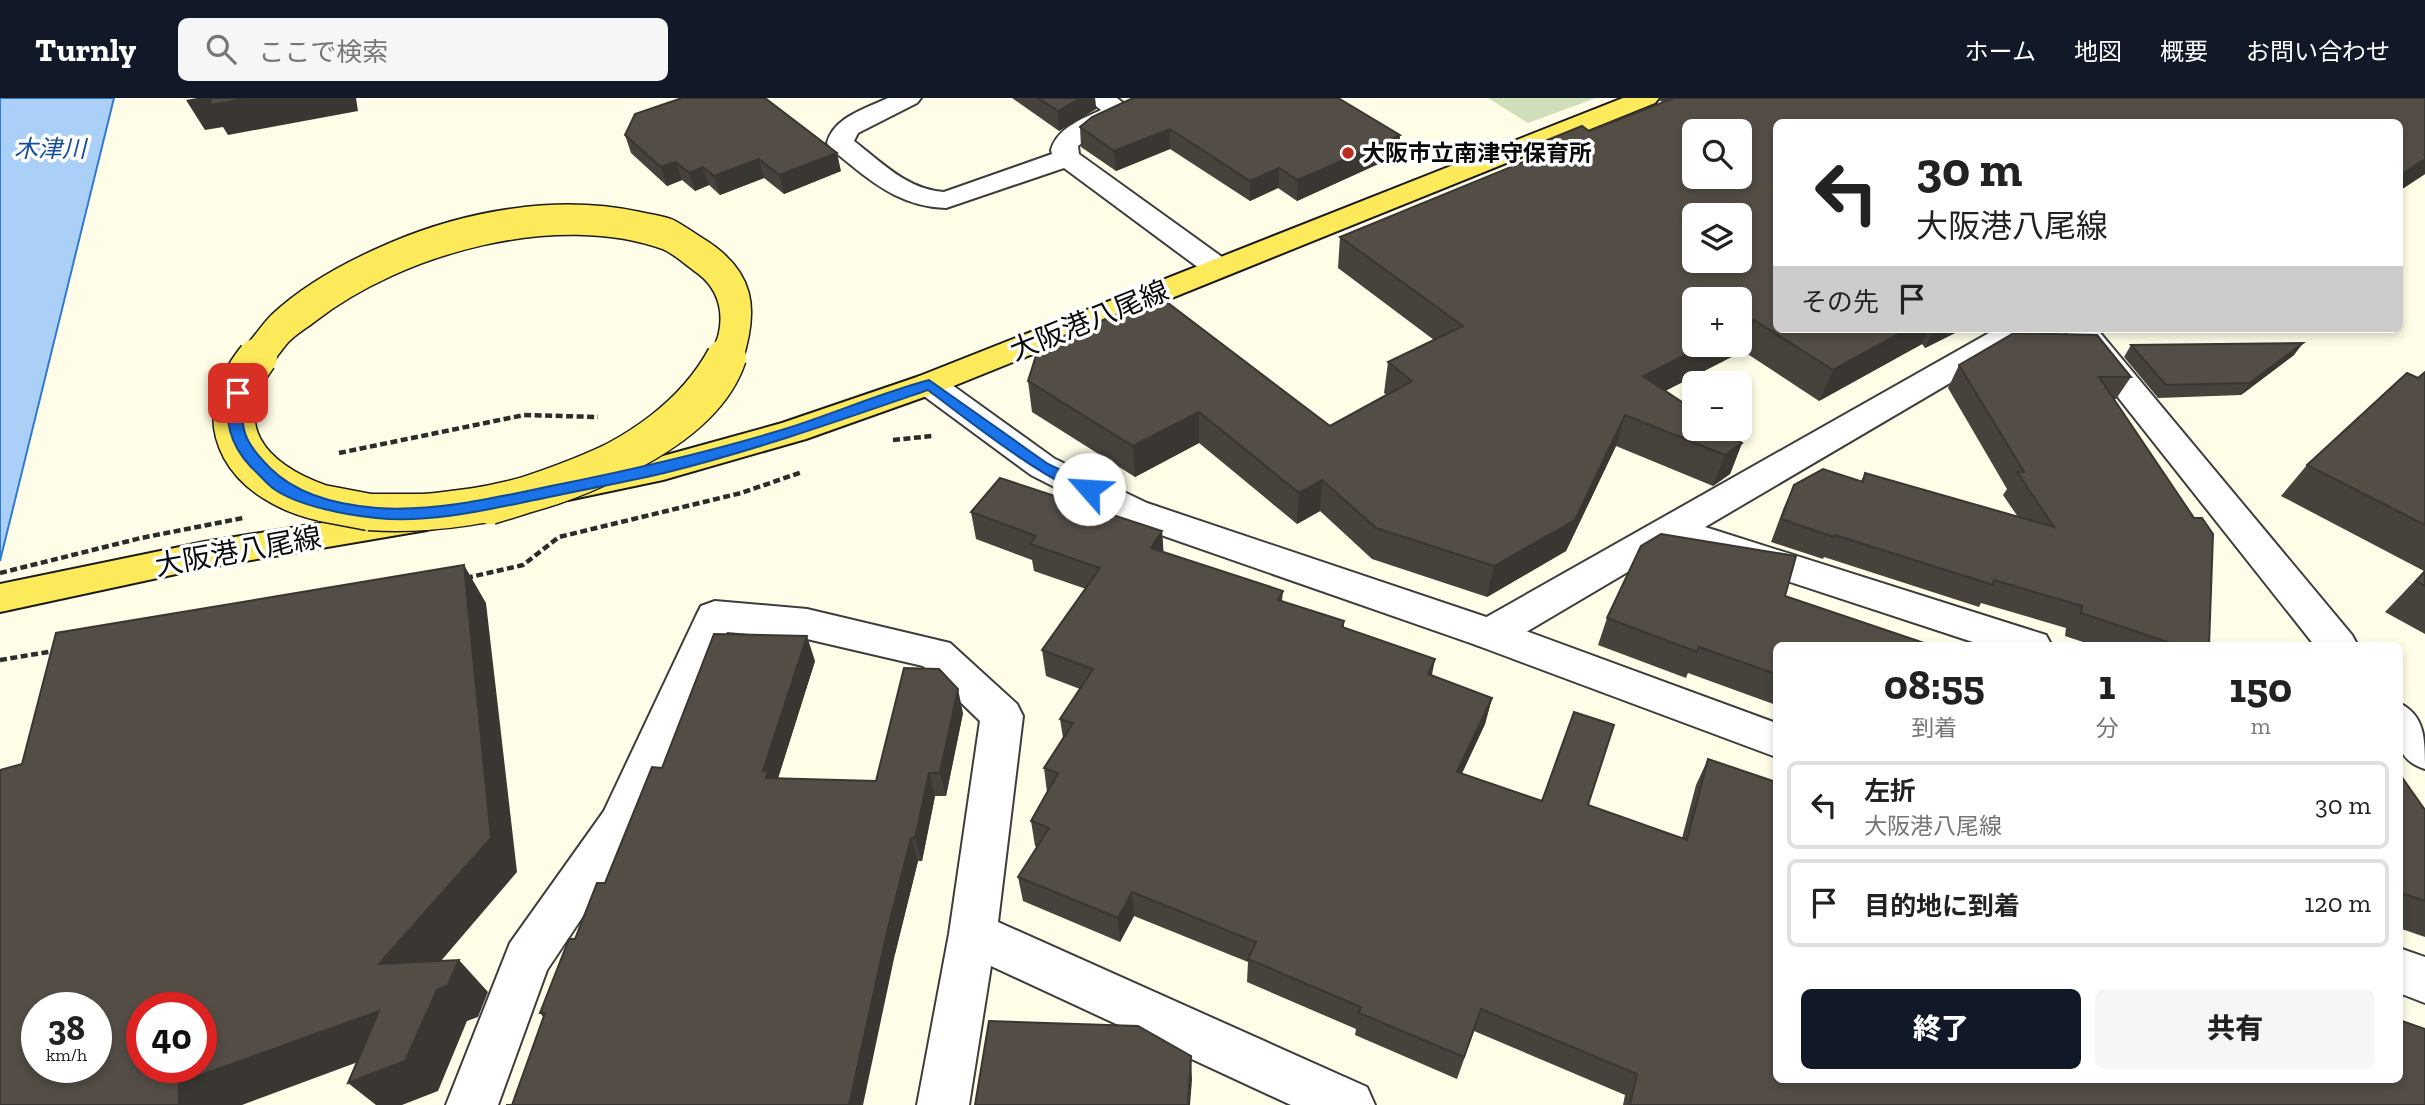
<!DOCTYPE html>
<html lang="ja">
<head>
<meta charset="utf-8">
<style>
  :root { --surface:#fff; --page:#f6f6f6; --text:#222; --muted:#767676; --line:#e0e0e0; --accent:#111827 }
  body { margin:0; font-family:"Zilla Slab","Noto Sans JP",serif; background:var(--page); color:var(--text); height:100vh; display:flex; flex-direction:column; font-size:26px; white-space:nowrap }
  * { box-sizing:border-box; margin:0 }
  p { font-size:23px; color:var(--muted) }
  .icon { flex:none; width:38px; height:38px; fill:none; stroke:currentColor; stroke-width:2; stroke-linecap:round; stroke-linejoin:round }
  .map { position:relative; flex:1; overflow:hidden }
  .sheet { position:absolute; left:1773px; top:544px; width:630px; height:441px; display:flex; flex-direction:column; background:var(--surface); border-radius:10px; box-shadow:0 4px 10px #0003 }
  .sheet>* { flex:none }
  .banner { position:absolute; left:1773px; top:21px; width:630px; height:214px; border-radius:10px; box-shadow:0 4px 10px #0003; background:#fff; color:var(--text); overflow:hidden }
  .fabs { position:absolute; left:1682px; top:21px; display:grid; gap:14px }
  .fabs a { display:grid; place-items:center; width:70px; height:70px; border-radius:10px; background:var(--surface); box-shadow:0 4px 10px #0003; font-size:35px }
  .speed { position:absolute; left:21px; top:894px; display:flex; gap:14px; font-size:35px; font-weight:700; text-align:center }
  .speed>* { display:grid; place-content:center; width:91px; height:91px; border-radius:50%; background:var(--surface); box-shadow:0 4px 10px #0003; line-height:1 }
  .speed small { font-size:18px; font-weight:400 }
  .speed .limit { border:10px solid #d22; background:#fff; color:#111 }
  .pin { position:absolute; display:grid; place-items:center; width:60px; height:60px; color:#fff; margin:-30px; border-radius:14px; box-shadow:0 4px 10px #0006 }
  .me { position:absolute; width:77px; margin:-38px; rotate:296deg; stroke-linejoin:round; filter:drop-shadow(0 0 5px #0008) }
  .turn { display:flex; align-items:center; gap:24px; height:147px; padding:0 28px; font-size:32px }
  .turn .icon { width:91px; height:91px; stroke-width:2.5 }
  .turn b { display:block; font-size:49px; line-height:60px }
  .then { display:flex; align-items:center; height:66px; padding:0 28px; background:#0003; gap:14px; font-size:26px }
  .eta { display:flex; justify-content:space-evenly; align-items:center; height:119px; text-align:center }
  .eta b { font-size:42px; font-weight:800; line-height:49px }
  .primary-button { display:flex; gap:14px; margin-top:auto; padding:14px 28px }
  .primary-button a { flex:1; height:80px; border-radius:10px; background:var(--accent); color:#fff; font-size:28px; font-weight:800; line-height:80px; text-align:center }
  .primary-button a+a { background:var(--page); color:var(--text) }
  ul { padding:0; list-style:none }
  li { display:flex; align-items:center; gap:21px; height:88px; margin:0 14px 10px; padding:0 14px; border:4px solid var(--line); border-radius:10px }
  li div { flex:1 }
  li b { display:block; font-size:26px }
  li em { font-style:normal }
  header { display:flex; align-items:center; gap:42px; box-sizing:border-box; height:98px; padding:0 35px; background:var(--accent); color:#fff }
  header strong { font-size:33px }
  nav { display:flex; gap:38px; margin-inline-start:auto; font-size:24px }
  .search { width:490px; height:63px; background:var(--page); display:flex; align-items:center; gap:18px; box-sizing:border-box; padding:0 24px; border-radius:10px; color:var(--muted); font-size:26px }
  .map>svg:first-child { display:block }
  .cemetery { fill:#cedfba }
  .water { fill:#abd0f7; stroke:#307bd0; stroke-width:2 }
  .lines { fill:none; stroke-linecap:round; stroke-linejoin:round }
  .minor-casing { stroke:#3d3d3d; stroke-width:4 }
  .tertiary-casing { stroke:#3d3d3d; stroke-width:4 }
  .primary-casing { stroke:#1b1b1b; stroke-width:4 }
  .path { stroke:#2c2c2c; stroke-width:4.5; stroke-dasharray:7 3.5; stroke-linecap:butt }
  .minor { fill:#fff; fill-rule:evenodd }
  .tertiary { fill:#fff; fill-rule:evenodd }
  .primary { fill:#fcea5a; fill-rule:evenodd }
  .primary-bridge-far1-casing { stroke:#1b1b1b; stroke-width:32; stroke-linecap:butt }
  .primary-bridge-casing { stroke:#1b1b1b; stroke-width:39; stroke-linecap:butt }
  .path-bridge { stroke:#2c2c2c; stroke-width:4.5; stroke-dasharray:7 3.5; stroke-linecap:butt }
  .primary-bridge-far1 { stroke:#fcea5a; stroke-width:29 }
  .primary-bridge { stroke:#fcea5a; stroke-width:36 }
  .wall { fill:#47423c }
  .shaded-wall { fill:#3a3631 }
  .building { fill:#534d46; stroke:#3a3631; stroke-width:2; fill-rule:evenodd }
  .route { fill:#1a73e8; stroke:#114b97; stroke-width:2 }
  .poi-dot { fill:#bc2d20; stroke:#fff; stroke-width:2.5 }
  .labels { text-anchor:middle; stroke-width:7; stroke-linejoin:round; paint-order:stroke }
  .far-poi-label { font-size:23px; font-weight:bold; fill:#0a0a0a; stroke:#fff; text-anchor:start }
  .far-water-label { font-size:24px; font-style:italic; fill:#124e9d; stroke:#fff }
  .street-label { font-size:28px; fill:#0a0a0a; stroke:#fff }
</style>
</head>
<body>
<header>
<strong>Turnly</strong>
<div class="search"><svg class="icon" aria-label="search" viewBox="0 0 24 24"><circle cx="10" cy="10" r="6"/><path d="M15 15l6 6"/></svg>ここで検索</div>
<nav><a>ホーム</a><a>地図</a><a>概要</a><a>お問い合わせ</a></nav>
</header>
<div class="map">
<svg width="2425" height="1007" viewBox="0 0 2425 1007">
  <rect width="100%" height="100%" fill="#fffde7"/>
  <!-- cemetery -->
  <path class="cemetery" d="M1488,0H1596L1528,25Z"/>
  <!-- water -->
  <path class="water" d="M0,0H114L0,463Z"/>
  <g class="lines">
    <!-- minor casing -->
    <g class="minor-casing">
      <path id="minor" d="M888,0H921L917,5L858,35L854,43C881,64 908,92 944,94L1052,56L1051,52C1057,30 1082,21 1101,12L1086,0H1117L1133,13L1129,18L1092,37L1078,48L1079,56L1229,164L1233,170L1229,176L1218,179L1207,176L1064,70L946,110C908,109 880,91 851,67C843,60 833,54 827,45C834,19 865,11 888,0Z
        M1996,231H2035L2030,238L1705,429L2046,537L2052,548H1985L1675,446L1504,547L1490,551L1476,547L1470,536L1476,525Z
        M2064,231H2097L2352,537L2358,548H2315Z
        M715,503L807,511L950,545L1017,606L1023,618L998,824L1367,989L1375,1007H1291L991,868L969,1007H917L949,836L980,623L923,568L807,541L727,534L636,739L547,872L498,1007H446L510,845L604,713L696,518L701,508Z
        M2399,605C2425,617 2425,641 2425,671C2391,660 2399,636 2399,605Z"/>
    </g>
    <!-- tertiary casing -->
    <g class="tertiary-casing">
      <path id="tertiary" d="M929,276L941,279L1055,361L1147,405L1504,525L1776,625V659L1476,547L1121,423L1031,377L917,293L913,286L917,279Z
        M2399,850L2425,859V905L2399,895Z"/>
    </g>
    <!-- primary casing -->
    <g class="primary-casing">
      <path id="primary" d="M1623,0H1659L1655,5L941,293L806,341L663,382L568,402L555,399L550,390L555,381L663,358L782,325L917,279Z
        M414,410L427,414L432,423L427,432L204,470L0,514V486L204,444Z"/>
    </g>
    <!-- path -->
    <path class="path" d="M893,342L932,338
      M339,355L524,317L598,319
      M466,480L523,467L559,439L741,395L802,374
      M0,562L54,553"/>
    <!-- minor -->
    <use href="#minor" class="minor"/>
    <!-- tertiary -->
    <use href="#tertiary" class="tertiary"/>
    <!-- primary -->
    <use href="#primary" class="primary"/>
    <!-- primary-bridge-far1 casing -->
    <g class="primary-bridge-far1-casing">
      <path id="primary-bridge-far1" d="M255,260C264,250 272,237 282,227C313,198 356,175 396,158C469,127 557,111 636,128C645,130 657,131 667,135C676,140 685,146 694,152C741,180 744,211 728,260
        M258,260C264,252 270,243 277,235C285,226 297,219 306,212C397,141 557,97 669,138C681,143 693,154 704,162C737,185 743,225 725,260"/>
    </g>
    <!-- primary-bridge casing -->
    <g class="primary-bridge-casing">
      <path id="primary-bridge" d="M256,259C200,328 247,388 322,405
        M259,259C208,328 250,381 322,405
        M322,405L369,414
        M322,405L369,414
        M490,408C565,386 701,341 728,259
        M369,414H428L490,406
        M369,414C491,422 663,374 725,259"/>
    </g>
    <!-- path-bridge -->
    <path class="path-bridge" d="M0,475L141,440L243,420"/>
    <!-- primary-bridge-far1 -->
    <use href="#primary-bridge-far1" class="primary-bridge-far1"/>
    <!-- primary-bridge -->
    <use href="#primary-bridge" class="primary-bridge"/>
  </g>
  <!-- wall -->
  <path class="wall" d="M1012,0H1095L1096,11L1059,33Z
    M1660,0H2425V76L2399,93V24H1776V231H1963L1925,250L1922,246L1819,303L1743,253L1665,293L1742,345L1730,376L1713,388L1616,348L1566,453L1487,499L1372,461L1320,413L1297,426L1199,345L1135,379L1032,314L1028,283L1330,328L1387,297L1384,295L1388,264L1434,242L1338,170L1340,139L1526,63L1528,50L1589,33L1663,4L1660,3Z
    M1080,29L1400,37L1398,57L1297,103L1278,90L1250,103L1170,51L1116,73L1081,49Z
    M625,37L841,73L784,96L764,80L720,97L709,87L695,93L682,82L667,88L631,55Z
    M2131,247L2294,257L2241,297L2158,300L2124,259Z
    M1959,267L2131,279L2116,301H2113L2209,548H2095L2065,538L2066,530L1981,505L1979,509L1824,459L1823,461L1771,444L1784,409L1794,387L1861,383L1865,375L2018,419L2003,397L2007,391L1948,290Z
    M2425,274V536L2385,514L2424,473L2281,398L2307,367Z
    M971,414L1162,433L1163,454L1283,493L1282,503L1344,523V530L1432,578L1492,600L1485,626L1462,675L1542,703L1588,707L1682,740L1696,687L1708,661L2425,1007H1623L1625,997L1474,933L1457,981L1355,937L1356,931L1247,884L1248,864L1134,818L1120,844L1023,803L1018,779L1037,749L1035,748L1031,723L1047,694L1044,670L1063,640L1060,621L1080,591L1046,578L1042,552L1086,491L1034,473L1032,462L976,441Z
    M1785,498L1776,548V607L1688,575L1686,580L1598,547L1607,520Z
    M815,563L778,680L876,683L963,615L946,698H935L922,763H918L895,856L512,1007L544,920L540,915L575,841L605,785L662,670Z
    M2399,675L2425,712V839L2399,830Z"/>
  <!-- shaded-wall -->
  <path class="shaded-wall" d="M197,0H356L358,13L228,37L223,29L205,32L186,2Z
    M1081,0H1095L1096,11L1059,33L1058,13Z
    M1170,31V51L1116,73L1114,53Z
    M1400,37L1398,57L1297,103L1298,82Z
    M837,55L841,73L784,96L779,77Z
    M759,61L764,80L720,97L714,78Z
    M2425,61V76L2399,93V78Z
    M676,64L682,82L667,88L661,69Z
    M703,69L709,87L695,93L689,75Z
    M1279,70L1278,90L1250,103V83Z
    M1754,222L1743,253L1634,309L1643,278L1705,247H1740V230Z
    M1908,231H1929L1922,246L1819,303L1833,272Z
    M1934,231H1963L1925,250Z
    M2303,245L2294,257L2241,297L2250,285Z
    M1199,314V345L1135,379L1133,348Z
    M1625,317L1616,348L1566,453L1487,499L1494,468Z
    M1742,345L1730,376L1713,388L1725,357Z
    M1322,382L1320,413L1297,426L1299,395Z
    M1162,433L1164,460L1151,450Z
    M464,467L486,505L517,774L411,898L379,866Z
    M807,538L815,563L775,690L776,703L763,673Z
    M1435,561L1430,587L1428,576Z
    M958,591L963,615L946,698L940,675Z
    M1492,600L1485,626L1451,699L1457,674Z
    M929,675L935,698L922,763L915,740Z
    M911,740L918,763L895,856L863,1007H849L887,834Z
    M1132,794L1134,818L1120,844L1118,820Z
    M459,862L488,894L478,919L467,923L438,993L402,1007H376L348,985Z
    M379,913L412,944L242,1007H179V985Z
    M1191,958L1192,982L1190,1007H1188Z"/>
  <!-- building -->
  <path class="building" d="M211,0H250L210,7Z
    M682,0H765L837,55L779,77L759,61L714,78L703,69L689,75L676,64L661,69L625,37L635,16Z
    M1038,0H1081L1058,13Z
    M1133,0H1338L1400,37L1298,82L1279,70L1250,83L1170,31L1114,53L1080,29L1092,19Z
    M1674,0H2425V61L2399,78V24H1776V231H1908L1833,272L1754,222L1740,230V201H1694V247H1705L1643,278L1694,312V331H1721L1742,345L1725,357L1625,317L1575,422L1494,468L1376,430L1322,382L1299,395L1199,314L1133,348L1028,283L1039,248L1160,199L1330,328L1412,283L1388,264L1463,228L1340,139L1540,57L1528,50L1582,28L1589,33ZM1694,33H1740V79H1694ZM1694,117H1740V163H1694Z
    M2014,235L2097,237L2131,279H2099L2194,420H2202L2213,436L2209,548H2179L2081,515L2082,508L1994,482L1993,487L1835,437L1834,439L1781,421L1794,387L1823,371L1863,384L1865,375L2054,429L2017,374H2024L1959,267Z
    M2303,245L2250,285L2166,287L2131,247Z
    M2425,274V427L2307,367L2407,275L2418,280Z
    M1000,380L1162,433L1151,450L1283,493L1278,502L1344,523L1342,529L1435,561L1428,576L1492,600L1457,674L1542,703L1574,614L1614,627L1588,707L1687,742L1708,661L1776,684V982H2399V922L2425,931V1007H1630L1637,976L1481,911L1464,959L1359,915L1361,909L1248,861L1256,844L1132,794L1118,820L1018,779L1049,730L1031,723L1058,675L1044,670L1073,625L1060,621L1093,571L1042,552L1100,470L1030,446L1036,438L971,414Z
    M1661,436L1796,458L1785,498L1933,548H1776V576L1699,549L1697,554L1607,520L1641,448Z
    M464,467L491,740L379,866L459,862L448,887L437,892L405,963L348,985L379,913L179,985V1007H0V672L22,666L56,535ZM37,910H96V970H37ZM142,910H201V970H142Z
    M2425,473V488L2416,483Z
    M714,536L807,538L763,673H768L766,680L876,683L904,570L939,571L958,591L940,675H929L915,740H911L887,834L849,1007H506H512L545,915H540L569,841H575L597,785H605L652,669L662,670Z
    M2399,675L2425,712V803L2399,794Z
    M989,923L1138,928L1191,958L1188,1007H975Z"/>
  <!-- route -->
  <path class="route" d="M929,282L1048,366L1094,388L1096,391L1094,395C1068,402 953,311 928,292C841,322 753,353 664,375C626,384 587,391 549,399C494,410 433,426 376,420C347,417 298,408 274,391C266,385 259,376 251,369C232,349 220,319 234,292H243L245,295C238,331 245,345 270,370C297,397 339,407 377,410C435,414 494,400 551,388C631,372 710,354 788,330C835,315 881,295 929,282Z"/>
  <!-- markers -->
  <circle class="poi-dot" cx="1348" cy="55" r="7"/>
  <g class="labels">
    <!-- far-poi labels -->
    <g class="far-poi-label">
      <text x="1362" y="63">大阪市立南津守保育所</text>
    </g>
    <!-- far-water labels -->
    <g class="far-water-label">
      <text x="50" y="59">木津川</text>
    </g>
    <!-- street labels -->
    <g class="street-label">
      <text transform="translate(1089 222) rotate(-22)" y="10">大阪港八尾線</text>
      <text transform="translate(238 453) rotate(-10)" y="10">大阪港八尾線</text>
    </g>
  </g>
</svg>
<div class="fabs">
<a><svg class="icon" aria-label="search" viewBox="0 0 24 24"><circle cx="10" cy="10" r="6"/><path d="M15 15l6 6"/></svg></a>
<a><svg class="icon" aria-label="layers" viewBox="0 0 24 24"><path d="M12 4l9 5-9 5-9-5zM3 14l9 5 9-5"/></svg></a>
<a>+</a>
<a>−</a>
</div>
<div class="speed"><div>38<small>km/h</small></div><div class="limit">40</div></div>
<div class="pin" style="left:238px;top:295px;background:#d93025"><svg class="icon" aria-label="arrive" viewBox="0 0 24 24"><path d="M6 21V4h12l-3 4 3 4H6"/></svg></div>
<svg class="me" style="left:1089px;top:391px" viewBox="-20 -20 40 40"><circle r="19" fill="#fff"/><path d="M0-13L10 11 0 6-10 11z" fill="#1a73e8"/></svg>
<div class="banner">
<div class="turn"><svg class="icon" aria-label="left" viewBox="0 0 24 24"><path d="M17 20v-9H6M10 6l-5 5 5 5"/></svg><div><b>30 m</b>大阪港八尾線</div></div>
<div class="then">その先<svg class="icon" aria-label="arrive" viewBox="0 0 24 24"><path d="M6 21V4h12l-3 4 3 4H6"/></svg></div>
</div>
<section class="sheet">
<div class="eta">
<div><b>08:55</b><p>到着</p></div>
<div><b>1</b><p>分</p></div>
<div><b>150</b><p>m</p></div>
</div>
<ul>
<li><svg class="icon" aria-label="left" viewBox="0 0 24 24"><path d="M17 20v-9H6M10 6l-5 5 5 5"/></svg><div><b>左折</b><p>大阪港八尾線</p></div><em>30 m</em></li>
<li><svg class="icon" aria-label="arrive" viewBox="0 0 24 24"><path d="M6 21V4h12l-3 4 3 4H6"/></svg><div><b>目的地に到着</b></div><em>120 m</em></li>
</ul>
<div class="primary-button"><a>終了</a><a>共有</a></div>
</section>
</div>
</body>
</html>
